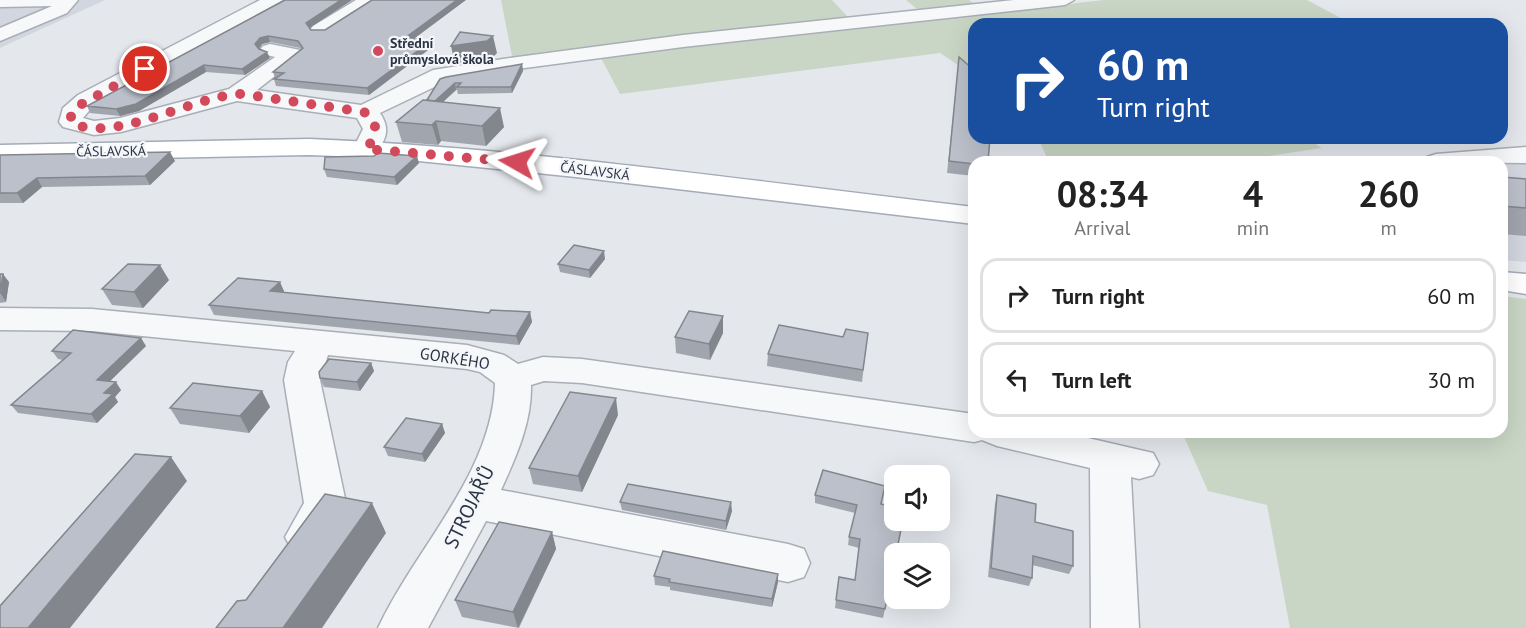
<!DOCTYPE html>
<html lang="en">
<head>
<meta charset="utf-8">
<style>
  :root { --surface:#fff; --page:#f6f6f6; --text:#222; --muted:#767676; --line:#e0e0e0 }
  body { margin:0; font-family:"PT Sans",sans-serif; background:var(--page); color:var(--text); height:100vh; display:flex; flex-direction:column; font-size:22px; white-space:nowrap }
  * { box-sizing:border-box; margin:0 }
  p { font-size:20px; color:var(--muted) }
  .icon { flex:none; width:33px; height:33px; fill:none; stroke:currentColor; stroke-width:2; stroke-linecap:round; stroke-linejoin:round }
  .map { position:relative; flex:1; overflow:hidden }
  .drawer { position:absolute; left:968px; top:156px; width:540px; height:282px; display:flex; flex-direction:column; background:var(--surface); border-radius:18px; box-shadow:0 6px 24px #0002 }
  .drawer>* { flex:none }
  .hud { position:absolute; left:968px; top:18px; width:540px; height:126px; border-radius:18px; box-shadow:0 6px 24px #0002; background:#1a4fa0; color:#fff; overflow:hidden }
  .tools { position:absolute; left:884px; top:465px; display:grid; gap:12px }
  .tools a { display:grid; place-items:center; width:66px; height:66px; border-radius:12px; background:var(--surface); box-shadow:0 6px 24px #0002; font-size:30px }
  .pin { position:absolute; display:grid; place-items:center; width:51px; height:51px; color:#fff; margin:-26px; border:3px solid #fff; border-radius:50%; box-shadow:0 2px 6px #0007 }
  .me { position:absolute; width:66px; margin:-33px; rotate:276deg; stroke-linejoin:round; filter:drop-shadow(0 0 4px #0008) }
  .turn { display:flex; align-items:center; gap:21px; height:126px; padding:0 30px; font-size:27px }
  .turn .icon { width:78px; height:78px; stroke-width:2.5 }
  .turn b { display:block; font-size:42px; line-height:51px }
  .eta { display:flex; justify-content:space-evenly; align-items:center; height:102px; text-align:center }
  .eta b { font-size:36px; font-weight:800; line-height:42px }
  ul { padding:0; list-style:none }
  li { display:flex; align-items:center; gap:18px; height:75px; margin:0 12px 9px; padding:0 18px; border:3px solid var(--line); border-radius:18px }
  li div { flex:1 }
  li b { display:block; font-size:22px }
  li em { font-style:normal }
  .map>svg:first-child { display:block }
  .built { fill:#d2d6de }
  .green { fill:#c9d6c5 }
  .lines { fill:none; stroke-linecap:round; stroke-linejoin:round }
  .minor-casing { stroke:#a9aeb7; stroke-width:3 }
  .major-casing { stroke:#a3abb8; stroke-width:3 }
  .minor { fill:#f7f8fa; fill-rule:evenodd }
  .major { fill:#fff; fill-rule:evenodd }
  .wall { fill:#a1a5ae }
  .shaded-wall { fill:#83868d }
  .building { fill:#bbc0ca; stroke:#83868d; stroke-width:1.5 }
  .route { stroke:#d1495b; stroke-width:10; stroke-dasharray:0 18 }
  .poi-dot { fill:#d1495b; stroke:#f4f6f9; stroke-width:2 }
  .labels { text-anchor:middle; stroke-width:4.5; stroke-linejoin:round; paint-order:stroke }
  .far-poi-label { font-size:14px; font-weight:bold; fill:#2b3445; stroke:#f4f6f9; text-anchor:start }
  .far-street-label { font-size:14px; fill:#2b3445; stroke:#f4f6f9 }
  .street-label { font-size:16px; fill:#2b3445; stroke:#f4f6f9 }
  .near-street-label { font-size:20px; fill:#2b3445; stroke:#f4f6f9 }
</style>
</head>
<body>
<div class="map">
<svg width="1526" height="628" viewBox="0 0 1526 628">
  <rect width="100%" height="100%" fill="#e4e7ec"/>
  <!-- built -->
  <path class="built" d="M0,0H105L0,48Z
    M1526,161V262L1502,260V163Z"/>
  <!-- green -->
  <path class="green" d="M501,0H832L849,18L576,48L513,61Z
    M906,0H969L978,6L921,12Z
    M1104,0H1307L1352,24H974L973,75L940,53L620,94L600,56Z
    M1038,138H1306L1322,148L1229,162H1049Z
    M1502,296L1526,299V628H1290L1267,505L1208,491L1182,432H1502Z"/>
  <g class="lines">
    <!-- minor casing -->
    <g class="minor-casing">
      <path id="minor" d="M0,0H78L67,13L0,41V28L52,6L0,7Z
        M260,0H283L94,105L83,118L94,121L120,118L229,89L275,57L263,54L260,50L263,46L270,44L300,50L303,54L257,90L361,105L433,70L503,59L683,35L1014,0H1074L1065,5L683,47L503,71L447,81L380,113C391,129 386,140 375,154L366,157L357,154L353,149L363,129L357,118L237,101L121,132L94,135L63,127L59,122L63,108L78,95Z
        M356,0H378L327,34H313L310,30L313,26Z
        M1526,147V163L1423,162L1427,157L1436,154Z
        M0,308L92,309L467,345L504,355L518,364L543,357L582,359L974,414V432H1062L1153,453L1159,464L1153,475L1139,479L1131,477L1139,628H1091L1090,468L997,446L982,440L974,442L582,383L544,381L531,385C532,422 516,457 501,490L788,544L804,549L810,563L804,577L788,582L486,521L428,628H378C414,550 493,473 495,383L480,372L467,369L328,355L320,380L346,503L343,515L322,550L307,555L292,550L285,537L304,503L284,380L288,362L295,351L92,331L0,330Z"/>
    </g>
    <!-- major casing -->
    <g class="major-casing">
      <path id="major" d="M310,139C532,148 753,182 974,207V224L576,177L389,158L310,155L0,161V145Z
        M1502,272L1526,274V294L1502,290Z"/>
    </g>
    <!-- minor -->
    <use href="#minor" class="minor"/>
    <!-- major -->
    <use href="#major" class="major"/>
  </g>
  <!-- wall -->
  <path class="wall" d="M285,0H352L309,28L311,30L414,39L432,47L369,95L276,86L274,79L275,78L273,72L301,49L300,48L270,42L262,44L259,49L270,58L245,75L206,72L139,111L120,116L90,113L87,106Z
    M959,57L974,162V176L947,173Z
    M522,64L523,71L512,93L458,94L457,90H456L443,102L504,127L486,146L441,141L438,145L402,142L396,122L428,100L440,79Z
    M0,155L175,161L150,185L42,187L23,203H0Z
    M374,156L419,163L397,185L327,177L324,169Z
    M1502,177L1526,179V236L1502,234Z
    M605,259L590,278L560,272L558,264Z
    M0,274L9,282L6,302L0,303Z
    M169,280L143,308L112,305L102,289Z
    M284,291L283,293L489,313L530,312L532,322L519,345L214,315L209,305Z
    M723,316V333L710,360L676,353L675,337Z
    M868,333L862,382L767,366L768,354L843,337Z
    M146,346L110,381L121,390L115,397L118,402L97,423L18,413L11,405L63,360L58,359L52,351Z
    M371,363L374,371L360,391L324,387L320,378Z
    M262,391L270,407L249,433L180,424L170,408Z
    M618,415L582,492L533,484L529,468Z
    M442,424L445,433L425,462L388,456L384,447Z
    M815,495L882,504L897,554L883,618L835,608L836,600L855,580L859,548L848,545L849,537L855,513L815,503Z
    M997,495L1035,522L1073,566L1069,574L1032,565V578L1029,586L988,577L995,504Z
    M620,502L732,511L726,530L622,510Z
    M552,532L556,549L519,628L462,617L455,600Z
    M778,574V582L772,607L670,590V587L655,585L654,576Z"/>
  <!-- shaded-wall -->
  <path class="shaded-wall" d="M341,0H352L308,29L306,23Z
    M457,0H466L407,44L405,38Z
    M268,36L270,42L262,44L258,50L255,44L260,38Z
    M493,36L497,53L491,59L455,64L451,46Z
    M431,41L432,47L369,95L367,88Z
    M267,52L270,58L245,75L242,69Z
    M522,64L523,71L512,93L511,87Z
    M204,65L206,72L139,111L120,116L116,109Z
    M455,83L456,90L432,112L431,105Z
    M500,108L504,127L486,146L482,126Z
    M436,121L441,141L438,145L432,125Z
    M170,152L175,161L150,185L145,176Z
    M417,156L419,163L397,185L394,177Z
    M37,178L42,187L23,203L17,193Z
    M604,251L605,259L590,278L589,270Z
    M160,265L169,280L143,308L134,292Z
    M3,274L9,282L6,302L1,294Z
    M280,282L284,291L275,301L270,291Z
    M530,312L532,322L519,345L516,336Z
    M723,316V333L710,360L709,344Z
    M141,338L146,346L103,388L97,380Z
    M371,363L374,371L360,391L357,382Z
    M116,382L121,390L115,397L118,402L97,423L91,414L104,393Z
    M262,391L270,407L249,433L240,416Z
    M616,398L618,415L582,492L578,476Z
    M442,424L445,433L425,462L422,454Z
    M171,457L187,481L70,628H28Z
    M731,502L732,511L726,530V521Z
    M372,503L386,533L322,628H283Z
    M552,532L556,549L518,628L513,612Z
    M778,574V582L772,607V599Z"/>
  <!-- building -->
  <path class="building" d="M285,0H341L306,23L311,30H325L372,0H457L405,38L431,41L367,88L274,79L284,73L273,72L303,48L298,41L268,36L260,38L255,44L259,49L267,52L242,69L204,65L136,104L116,109L87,106Z
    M460,32L493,36L487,41L451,46Z
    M959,57L974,70V138H990L988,162H974V164L949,161Z
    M522,64L511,87H457L461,83H455L435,101L427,100L440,79L446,77Z
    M423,100L500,108L482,126L436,121L432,125L396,122Z
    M170,152L145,176L37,178L17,193H0V155Z
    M378,153L417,156L394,177L324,169L325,157L374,156Z
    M1502,177L1526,179V208L1502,206Z
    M574,245L604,251L589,270L558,264Z
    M128,264L160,265L134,292L102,289Z
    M0,274H3L0,294Z
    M238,278L280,282L270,291L489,313L491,310L530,312L516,336L209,305Z
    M689,311L723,316L709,344L675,337Z
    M779,325L843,337L846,329L868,333L863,370L768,354Z
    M73,330L141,338L97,380L116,382L104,393L113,394L91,414L11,405L71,353L52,351Z
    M329,359L371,363L357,382L320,378L319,372Z
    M193,383L262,391L240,416L170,408Z
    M570,392L616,398L578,476L529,468Z
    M406,418L442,424L422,454L384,447Z
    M135,454L171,457L28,628H0V606Z
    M823,470L885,486L881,504L894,507V520H903L896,554H894V564L885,609L836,600L839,577L855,580L860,539L849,537L857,505L815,495Z
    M628,484L731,502L726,521L620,502Z
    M325,494L372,503L283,628H216L237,601L246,600Z
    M997,495L1036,504L1035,522L1073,531V566L1033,556L1032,578L991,568Z
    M499,522L552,532L513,612L455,600Z
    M663,551L778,574L772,599L669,582L670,579L654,576Z"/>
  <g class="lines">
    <!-- route -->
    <path class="route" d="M145,69L80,105L71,113V122C111,146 197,94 242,94L364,112C380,122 377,136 366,149L517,162"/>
  </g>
  <!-- markers -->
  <circle class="poi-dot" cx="378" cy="51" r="6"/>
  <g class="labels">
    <!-- far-poi labels -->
    <g class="far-poi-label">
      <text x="390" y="48">Střední<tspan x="390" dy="16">průmyslová škola</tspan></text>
    </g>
    <!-- far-street labels -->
    <g class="far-street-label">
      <text transform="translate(111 151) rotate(-1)" y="5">ČÁSLAVSKÁ</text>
      <text transform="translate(595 171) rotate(7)" y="5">ČÁSLAVSKÁ</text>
    </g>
    <!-- street labels -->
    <g class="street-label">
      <text transform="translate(455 358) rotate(9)" y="6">GORKÉHO</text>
    </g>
    <!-- near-street labels -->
    <g class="near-street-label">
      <text transform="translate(469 507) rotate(-64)" y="7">STROJAŘŮ</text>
    </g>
  </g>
</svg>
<div class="tools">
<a><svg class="icon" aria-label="sound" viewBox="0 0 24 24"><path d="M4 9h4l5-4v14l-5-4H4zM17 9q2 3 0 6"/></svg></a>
<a><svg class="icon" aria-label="layers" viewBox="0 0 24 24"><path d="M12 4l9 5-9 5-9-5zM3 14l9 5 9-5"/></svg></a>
</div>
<div class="pin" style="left:145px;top:69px;background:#d93025"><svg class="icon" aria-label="arrive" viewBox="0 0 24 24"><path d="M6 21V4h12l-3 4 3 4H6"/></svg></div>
<svg class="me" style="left:517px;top:162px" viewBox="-20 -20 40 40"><path d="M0-17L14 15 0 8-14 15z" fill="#d1495b" stroke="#fff" stroke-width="4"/></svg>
<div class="hud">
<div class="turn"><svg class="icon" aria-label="right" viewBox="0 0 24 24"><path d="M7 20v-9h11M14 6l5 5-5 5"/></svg><div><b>60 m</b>Turn right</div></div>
</div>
<section class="drawer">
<div class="eta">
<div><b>08:34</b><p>Arrival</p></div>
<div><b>4</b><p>min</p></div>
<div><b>260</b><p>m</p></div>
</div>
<ul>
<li><svg class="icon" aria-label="right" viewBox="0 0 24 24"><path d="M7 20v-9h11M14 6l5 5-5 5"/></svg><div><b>Turn right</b></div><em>60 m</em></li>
<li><svg class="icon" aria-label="left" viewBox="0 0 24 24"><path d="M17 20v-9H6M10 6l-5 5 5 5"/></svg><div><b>Turn left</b></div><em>30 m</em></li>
</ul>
</section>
</div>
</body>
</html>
